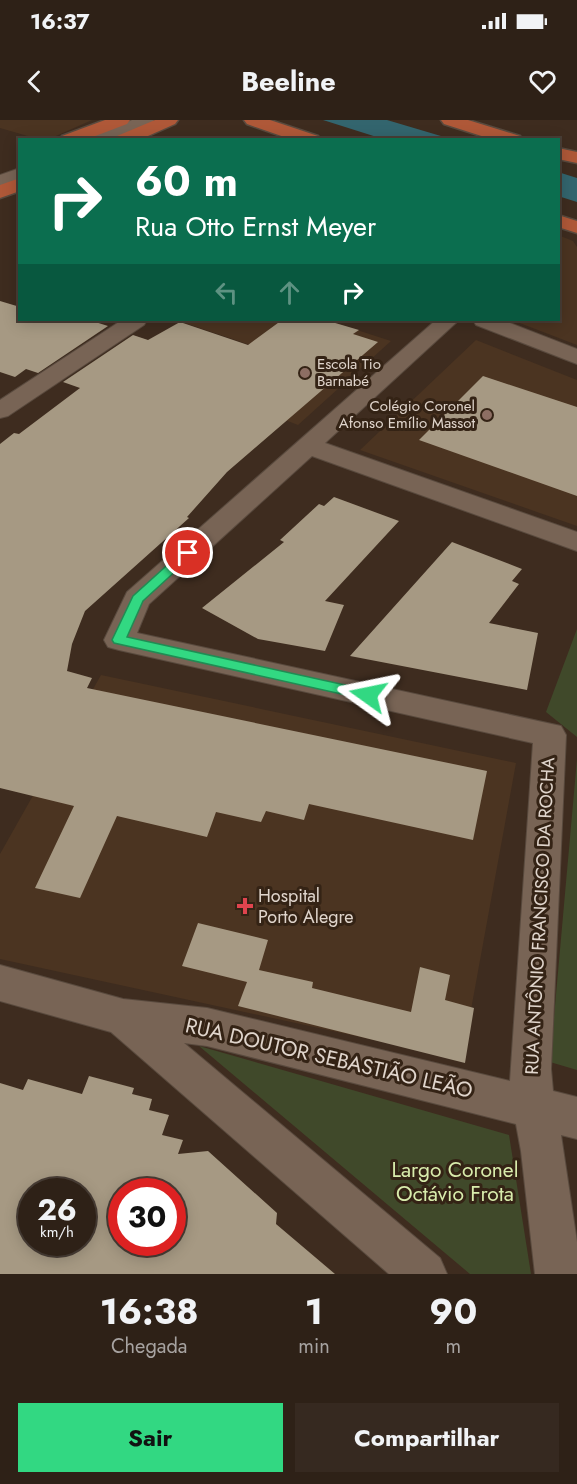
<!DOCTYPE html>
<html lang="pt">
<head>
<meta charset="utf-8">
<style>
  :root { --surface:#2e2117; --page:#362920; --text:#f1f3f6; --muted:#a7a3a1; --line:#493e36; --accent:#32d882 }
  body { margin:0; font-family:Jost,sans-serif; background:var(--page); color:var(--text); height:100vh; display:flex; flex-direction:column; font-size:22px; white-space:nowrap }
  * { box-sizing:border-box; margin:0 }
  p { font-size:20px; color:var(--muted) }
  .icon { flex:none; width:33px; height:33px; fill:none; stroke:currentColor; stroke-width:2; stroke-linecap:round; stroke-linejoin:round }
  .map { position:relative; height:1154px; overflow:hidden }
  .details { display:flex; flex-direction:column; background:var(--surface); flex:1 }
  .details>* { flex:none }
  .hud { position:absolute; left:18px; top:18px; width:542px; height:183px; border-radius:0px; box-shadow:0 3px 15px #0003,0 0 0 2px var(--line); background:#0b6e4f; color:#fff; overflow:hidden }
  .speed { position:absolute; left:18px; top:1058px; display:flex; gap:12px; font-size:30px; font-weight:700; text-align:center }
  .speed>* { display:grid; place-content:center; width:78px; height:78px; border-radius:50%; background:var(--surface); box-shadow:0 3px 15px #0003,0 0 0 2px var(--line); line-height:1 }
  .speed small { font-size:15px; font-weight:400 }
  .speed .limit { border:9px solid #d22; background:#fff; color:#111 }
  .pin { position:absolute; display:grid; place-items:center; width:51px; height:51px; color:#fff; margin:-26px; border:3px solid #fff; border-radius:50%; box-shadow:0 2px 6px #0007 }
  .me { position:absolute; width:66px; margin:-33px; rotate:282deg; stroke-linejoin:round; filter:drop-shadow(0 0 4px #0008) }
  .turn { display:flex; align-items:center; gap:21px; height:126px; padding:0 18px; font-size:27px }
  .turn .icon { width:78px; height:78px; stroke-width:2.5 }
  .turn b { display:block; font-size:42px; line-height:51px }
  .lanes { display:flex; align-items:center; height:57px; padding:0 18px; background:#0003; justify-content:center; gap:30px; direction:ltr }
  .lanes .off { opacity:.35 }
  .eta { display:flex; justify-content:space-evenly; align-items:center; height:102px; text-align:center }
  .eta b { font-size:36px; font-weight:700; line-height:42px }
  .button { display:flex; gap:12px; margin-top:auto; padding:12px 18px }
  .button a { flex:1; height:69px; border-radius:0px; background:var(--accent); color:#111; font-size:24px; font-weight:700; line-height:69px; text-align:center }
  .button a+a { background:var(--page); color:var(--text) }
  .status { display:flex; justify-content:space-between; align-items:center; height:42px; padding:0 30px; background:var(--surface); direction:ltr }
  .status svg { height:16px; fill:currentColor }
  header { display:flex; justify-content:space-between; align-items:center; height:78px; padding:0 18px; background:var(--surface); font-size:27px; font-weight:700 }
  .map>svg:first-child { display:block }
  .built { fill:#4b3421 }
  .green { fill:#40492a }
  .water { fill:#33656e }
  .building { fill:#a69983; fill-rule:evenodd }
  .lines { fill:none; stroke-linecap:round; stroke-linejoin:round }
  .minor-casing { stroke:#594a3e; stroke-width:2 }
  .major-casing { stroke:#594a3e; stroke-width:3 }
  .minor { fill:#786455; fill-rule:evenodd }
  .major { fill:#af5838; fill-rule:evenodd }
  .route { fill:#32d882; stroke:#208c54; stroke-width:1.5 }
  .education-dot { fill:#8d6e63; stroke:#342315; stroke-width:2 }
  .health-dot { fill:#e0444e; stroke:#342315; stroke-width:2 }
  .labels { text-anchor:middle; stroke-width:6; stroke-linejoin:round; paint-order:stroke }
  .far-poi-label { font-size:15px; fill:#e0d5cc; stroke:#342315; text-anchor:start }
  .poi-label { font-size:18px; fill:#e0d5cc; stroke:#342315; text-anchor:start }
  .street-label { font-size:18px; fill:#e0d5cc; stroke:#342315 }
  .near-street-label { font-size:21px; fill:#e0d5cc; stroke:#342315 }
  .near-park-label { font-size:21px; fill:#d8ecac; stroke:#342315 }
</style>
</head>
<body>
<div class="status"><b>16:37</b><svg viewBox="0 0 49 12"><path d="M0 12V9h3v3zM5 12V6h3v6zM10 12V3h3v9zM15 12V0h3v12zM26 1h20v11H26zM47 4h2v5h-2z"/></svg></div>
<header><svg class="icon" aria-label="back" viewBox="0 0 24 24"><path d="M15 5l-7 7 7 7"/></svg>Beeline<svg class="icon" aria-label="heart" viewBox="0 0 24 24"><path d="M12 20l-8-8c-3-5 5-10 8-4 3-6 11-1 8 4z"/></svg></header>
<div class="map">
<svg width="577" height="1154" viewBox="0 0 577 1154">
  <rect width="100%" height="100%" fill="#3e2c1f"/>
  <!-- built -->
  <path class="built" d="M0,0H92L47,20L38,19L0,8Z
    M558,115L573,121L577,127V225L512,200H558Z
    M176,200H326L391,221L298,305L257,289L262,229Z
    M476,220L577,260V406L360,330Z
    M101,555L516,643L462,939L0,839V734Z"/>
  <!-- green -->
  <path class="green" d="M577,509V617L546,592Z
    M577,639V950L550,942Z
    M199,926L509,1015L531,1154H470Z"/>
  <!-- water -->
  <path class="water" d="M323,0H387L451,19H383Z
    M558,52L577,58V82L558,76Z"/>
  <!-- building -->
  <path class="building" d="M0,181L20,187V200H89L108,206L38,253L26,249L15,257L0,252Z
    M282,200H325L359,210L353,214L378,222L227,352L187,397L189,398L85,491L72,524L67,551L92,558L87,568L487,651L473,720L309,684L304,700L266,691L261,702L216,692L207,717L117,696L80,778L35,768L74,686L0,668V324L14,313L19,314L80,268L63,262L133,215L148,220L180,202L248,225Z
    M483,256L577,287V376L419,320Z
    M334,377L399,401L325,481L344,485L325,531L258,519L202,488L284,422L280,420L319,384L324,386Z
    M452,422L522,449L512,461L519,464L489,503L538,513L527,570L350,536Z
    M198,803L268,820L259,850L313,862L312,868L411,892L420,847L450,855L445,880L474,888L465,943L238,886L247,862L182,846Z
    M89,956L134,968L132,974L152,979L149,990L169,995L162,1015L183,1020L178,1034L208,1031L277,1093L276,1104L335,1154H0V963L23,970L28,959L82,974ZM32,1071H82V1122H32ZM122,1071H172V1122H122Z"/>
  <g class="lines">
    <!-- minor casing -->
    <g class="minor-casing">
      <path id="minor" d="M132,0H154L152,3L114,20H91L93,16Z
        M20,48V59L0,66V55Z
        M122,200H147L144,205L8,296L0,298V280Z
        M436,200H459L325,323L577,412V431L312,336L149,484L137,513L561,606L566,615L551,949L553,971L577,977V1019L561,1015L577,1122V1154H535L521,1031L516,1004L207,926L184,923L440,1138L447,1154H389L111,912L0,881V845L123,879L207,888L510,961L533,623L119,530L108,527L104,520L127,472Z
        M473,200H502L577,229V244L476,205Z"/>
    </g>
    <!-- major casing -->
    <g class="major-casing">
      <path id="major" d="M105,0H130L127,4L85,20H60L62,16Z
        M155,0H178L175,4L139,20H115L117,16Z
        M244,0H270L318,16L320,20H293L247,4Z
        M441,0H468L520,16L522,20H494L444,4Z
        M558,28L577,32V43L558,39Z
        M20,58V71L0,78V65Z
        M558,95L577,101V113L558,107Z"/>
    </g>
    <!-- minor -->
    <use href="#minor" class="minor"/>
    <!-- major -->
    <use href="#major" class="major"/>
  </g>
  <!-- route -->
  <path class="route" d="M188,429L192,430V436L143,481L127,517L368,570L373,572L375,575L373,579L368,580L114,523L112,520L133,476L184,430Z"/>
  <!-- markers -->
  <g class="education-dot">
    <circle cx="305" cy="253" r="6"/>
    <circle cx="487" cy="295" r="6"/>
  </g>
  <path class="health-dot" d="M242 777h6v6h6v6h-6v6h-6v-6h-6v-6h6z"/>
  <g class="labels">
    <!-- far-poi labels -->
    <g class="far-poi-label">
      <text x="317" y="249">Escola Tio<tspan x="317" dy="17">Barnabé</tspan></text>
      <text x="475" y="291" text-anchor="end">Colégio Coronel<tspan x="475" dy="17">Afonso Emílio Massot</tspan></text>
    </g>
    <!-- poi labels -->
    <g class="poi-label">
      <text x="258" y="782">Hospital<tspan x="258" dy="21">Porto Alegre</tspan></text>
    </g>
    <!-- street labels -->
    <g class="street-label">
      <text transform="translate(540 796) rotate(-87)" y="6">RUA ANTÔNIO FRANCISCO DA ROCHA</text>
    </g>
    <!-- near-street labels -->
    <g class="near-street-label">
      <text transform="translate(329 938) rotate(13)" y="7">RUA DOUTOR SEBASTIÃO LEÃO</text>
    </g>
    <!-- near-park labels -->
    <g class="near-park-label">
      <text x="455" y="1057">Largo Coronel<tspan x="455" dy="24">Octávio Frota</tspan></text>
    </g>
  </g>
</svg>
<div class="speed"><div>26<small>km/h</small></div><div class="limit">30</div></div>
<div class="pin" style="left:188px;top:433px;background:#d93025"><svg class="icon" aria-label="arrive" viewBox="0 0 24 24"><path d="M6 21V4h12l-3 4 3 4H6"/></svg></div>
<svg class="me" style="left:368px;top:575px" viewBox="-20 -20 40 40"><path d="M0-17L14 15 0 8-14 15z" fill="#32d882" stroke="#fff" stroke-width="4"/></svg>
<div class="hud">
<div class="turn"><svg class="icon" aria-label="right" viewBox="0 0 24 24"><path d="M7 20v-9h11M14 6l5 5-5 5"/></svg><div><b>60 m</b>Rua Otto Ernst Meyer</div></div>
<div class="lanes"><svg class="icon off" aria-label="left" viewBox="0 0 24 24"><path d="M17 20v-9H6M10 6l-5 5 5 5"/></svg><svg class="icon off" aria-label="ahead" viewBox="0 0 24 24"><path d="M12 20V5M6 11l6-6 6 6"/></svg><svg class="icon" aria-label="right" viewBox="0 0 24 24"><path d="M7 20v-9h11M14 6l5 5-5 5"/></svg></div>
</div>
</div>
<section class="details">
<div class="eta">
<div><b>16:38</b><p>Chegada</p></div>
<div><b>1</b><p>min</p></div>
<div><b>90</b><p>m</p></div>
</div>
<div class="button"><a>Sair</a><a>Compartilhar</a></div>
</section>
</body>
</html>
